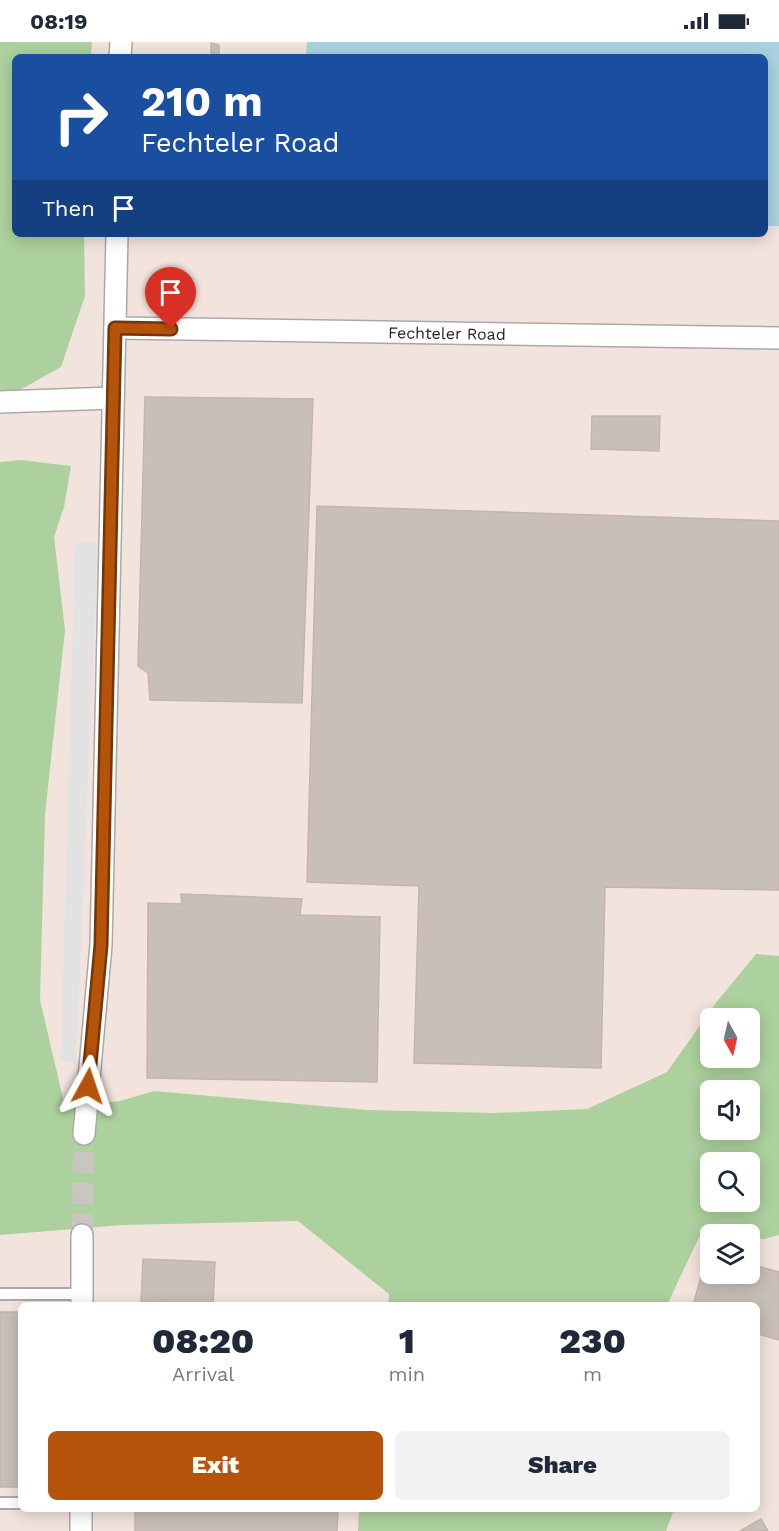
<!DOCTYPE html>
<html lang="en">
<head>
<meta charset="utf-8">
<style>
  :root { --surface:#fff; --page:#f2f2f3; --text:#1f2937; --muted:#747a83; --accent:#b45309 }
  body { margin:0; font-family:"Work Sans",sans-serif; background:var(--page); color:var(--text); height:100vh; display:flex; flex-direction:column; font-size:22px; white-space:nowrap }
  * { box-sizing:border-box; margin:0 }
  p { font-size:20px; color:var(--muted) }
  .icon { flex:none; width:33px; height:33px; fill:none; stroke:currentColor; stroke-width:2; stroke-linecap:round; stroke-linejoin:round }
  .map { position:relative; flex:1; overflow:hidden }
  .panel { position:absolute; left:18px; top:1260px; width:742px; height:210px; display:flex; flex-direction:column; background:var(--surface); border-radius:9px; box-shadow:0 3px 15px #0003 }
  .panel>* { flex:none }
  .guide { position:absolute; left:12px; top:12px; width:756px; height:183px; border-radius:9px; box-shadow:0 3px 15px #0003; background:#1a4fa0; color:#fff; overflow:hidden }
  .needle { width:39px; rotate:172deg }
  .controls { position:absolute; left:700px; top:966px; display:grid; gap:12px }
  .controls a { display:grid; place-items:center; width:60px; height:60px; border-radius:9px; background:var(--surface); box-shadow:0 3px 15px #0003; font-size:30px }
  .pin { position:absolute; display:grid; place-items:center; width:51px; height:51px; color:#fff; margin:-62px -26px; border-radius:50% 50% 50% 0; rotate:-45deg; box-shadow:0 0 6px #0007 }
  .pin .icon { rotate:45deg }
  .me { position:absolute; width:66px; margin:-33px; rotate:5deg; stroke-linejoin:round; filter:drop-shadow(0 0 4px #0008) }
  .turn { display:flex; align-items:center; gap:21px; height:126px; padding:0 30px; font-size:27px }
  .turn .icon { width:78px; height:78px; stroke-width:2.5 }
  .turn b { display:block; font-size:42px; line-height:51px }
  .then { display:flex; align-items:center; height:57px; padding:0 30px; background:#0003; gap:12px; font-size:22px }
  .eta { display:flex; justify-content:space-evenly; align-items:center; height:102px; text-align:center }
  .eta b { font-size:36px; font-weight:800; line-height:42px }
  .button { display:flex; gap:12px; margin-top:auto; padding:12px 30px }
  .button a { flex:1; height:69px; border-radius:9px; background:var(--accent); color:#fff; font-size:24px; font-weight:800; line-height:69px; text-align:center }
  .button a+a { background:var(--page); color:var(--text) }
  .status { display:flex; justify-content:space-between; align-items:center; height:42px; padding:0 30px; background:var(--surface); direction:ltr }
  .status svg { height:16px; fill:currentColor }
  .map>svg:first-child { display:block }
  .military { fill:#f3e3dd; fill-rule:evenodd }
  .forest { fill:#add19e; fill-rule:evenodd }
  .parking { fill:#e2e2e2 }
  .water { fill:#aad3df }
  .building { fill:#c7bfb8; stroke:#c4b6ab; stroke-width:1.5 }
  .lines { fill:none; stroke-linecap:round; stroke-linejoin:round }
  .minor-tunnel { stroke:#c8c6c1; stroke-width:21; stroke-dasharray:21 10; stroke-linecap:butt }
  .service-casing { stroke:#a9a9a9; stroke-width:14 }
  .minor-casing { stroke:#a9a9a9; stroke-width:24 }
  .service { stroke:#fff; stroke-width:10 }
  .minor { stroke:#fff; stroke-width:21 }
  .route-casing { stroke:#753606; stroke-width:15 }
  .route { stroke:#b45309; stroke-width:10 }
  .labels { text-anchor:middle; stroke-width:5; stroke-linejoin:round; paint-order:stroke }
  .street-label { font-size:16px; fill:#222; stroke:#fff }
</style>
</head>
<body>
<div class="status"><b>08:19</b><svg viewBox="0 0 49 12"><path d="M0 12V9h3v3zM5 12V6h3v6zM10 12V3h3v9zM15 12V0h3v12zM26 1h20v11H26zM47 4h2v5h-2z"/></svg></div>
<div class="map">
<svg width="779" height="1489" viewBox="0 0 779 1489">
  <rect width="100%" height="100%" fill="#f2efe9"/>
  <!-- military -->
  <path class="military" d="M0,0H779V1489H0ZM15,15H765V192H15ZM711,976H750V1016H711ZM711,1048H750V1088H711ZM711,1120H750V1160H711ZM711,1192H750V1232H711ZM21,1263H758V1467H21Z"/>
  <!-- forest -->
  <path class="forest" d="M0,0H92L91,15H15V192H84L85,254L61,325L9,354L0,351Z
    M21,418L71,424L64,465L54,495L65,588L45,773L40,958L65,1065L120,1059L154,1049L367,1068L495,1071L587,1067L667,1030L715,962L756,912L779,914V1193L764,1197L750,1196V1192L701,1191L667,1263H388L389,1252L298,1179L122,1183L0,1193V420ZM711,976H750V1016H711ZM711,1048H750V1088H711ZM711,1120H750V1160H711Z
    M359,1467H674L666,1489H358Z"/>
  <!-- parking -->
  <path class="parking" d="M98,500L76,1022L61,1017L75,501Z"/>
  <!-- water -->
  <path class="water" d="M307,0H779V184H765V15H306Z"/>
  <!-- building -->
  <path class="building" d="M211,1L219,3V15H211Z
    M145,355L313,357L302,661L150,658L148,631L138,624Z
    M592,374H660L659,409L591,407Z
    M317,464L779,479V848L605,845L601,1026L414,1021L419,844L307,840Z
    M181,852L302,857L300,873L380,875L377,1040L147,1036L148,861L182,862Z
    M708,1210L711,1211V1232H750V1222L779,1230V1298L758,1292V1263H693Z
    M143,1217L215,1220L213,1262L141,1260Z
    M0,1270H21V1445H0Z
    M135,1467H338L337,1489H135Z
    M761,1477L768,1489H740Z"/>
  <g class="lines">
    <!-- minor-tunnel -->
    <path class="minor-tunnel" d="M82,1193L84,1092"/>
    <!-- service casing -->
    <g class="service-casing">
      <path id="service" d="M0,1252H82
        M0,1461H21"/>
    </g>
    <!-- minor casing -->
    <g class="minor-casing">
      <g id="minor">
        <path d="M120,15L121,0"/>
        <path id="s1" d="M115,286L779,296"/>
        <path d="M0,360L113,356"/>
        <path d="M84,1092L101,903L117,192"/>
        <path d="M82,1263V1193"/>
        <path d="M81,1489V1467"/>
      </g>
    </g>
    <!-- service -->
    <use href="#service" class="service"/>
    <!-- minor -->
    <use href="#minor" class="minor"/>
  </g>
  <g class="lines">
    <!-- route casing -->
    <g class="route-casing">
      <path id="route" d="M88,1044L101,903L115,286L171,287"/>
    </g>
    <!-- route -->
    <use href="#route" class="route"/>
  </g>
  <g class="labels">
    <!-- street labels -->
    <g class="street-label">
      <text dy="6" stroke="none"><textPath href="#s1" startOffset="332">Fechteler Road</textPath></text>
    </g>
  </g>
</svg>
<div class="controls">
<a><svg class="needle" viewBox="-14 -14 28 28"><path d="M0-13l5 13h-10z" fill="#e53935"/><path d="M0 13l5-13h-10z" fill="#747a83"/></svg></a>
<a><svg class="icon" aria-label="sound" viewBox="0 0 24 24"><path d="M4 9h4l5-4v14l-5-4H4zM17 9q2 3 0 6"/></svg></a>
<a><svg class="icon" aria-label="search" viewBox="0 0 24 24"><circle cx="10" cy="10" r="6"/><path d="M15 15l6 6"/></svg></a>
<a><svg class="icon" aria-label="layers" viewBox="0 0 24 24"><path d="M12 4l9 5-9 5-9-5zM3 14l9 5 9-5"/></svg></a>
</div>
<div class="pin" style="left:171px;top:287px;background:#d93025"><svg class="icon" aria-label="arrive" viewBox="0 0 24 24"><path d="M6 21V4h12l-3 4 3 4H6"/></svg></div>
<svg class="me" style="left:88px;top:1044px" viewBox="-20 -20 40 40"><path d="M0-17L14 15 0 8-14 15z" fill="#b45309" stroke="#fff" stroke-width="4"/></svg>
<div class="guide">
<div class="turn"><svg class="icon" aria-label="right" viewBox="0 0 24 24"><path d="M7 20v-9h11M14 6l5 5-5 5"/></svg><div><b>210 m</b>Fechteler Road</div></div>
<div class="then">Then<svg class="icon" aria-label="arrive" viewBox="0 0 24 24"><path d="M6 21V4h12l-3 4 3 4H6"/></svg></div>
</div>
<section class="panel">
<div class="eta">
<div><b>08:20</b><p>Arrival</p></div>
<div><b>1</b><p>min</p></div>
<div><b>230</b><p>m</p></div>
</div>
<div class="button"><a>Exit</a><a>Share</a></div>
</section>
</div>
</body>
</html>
